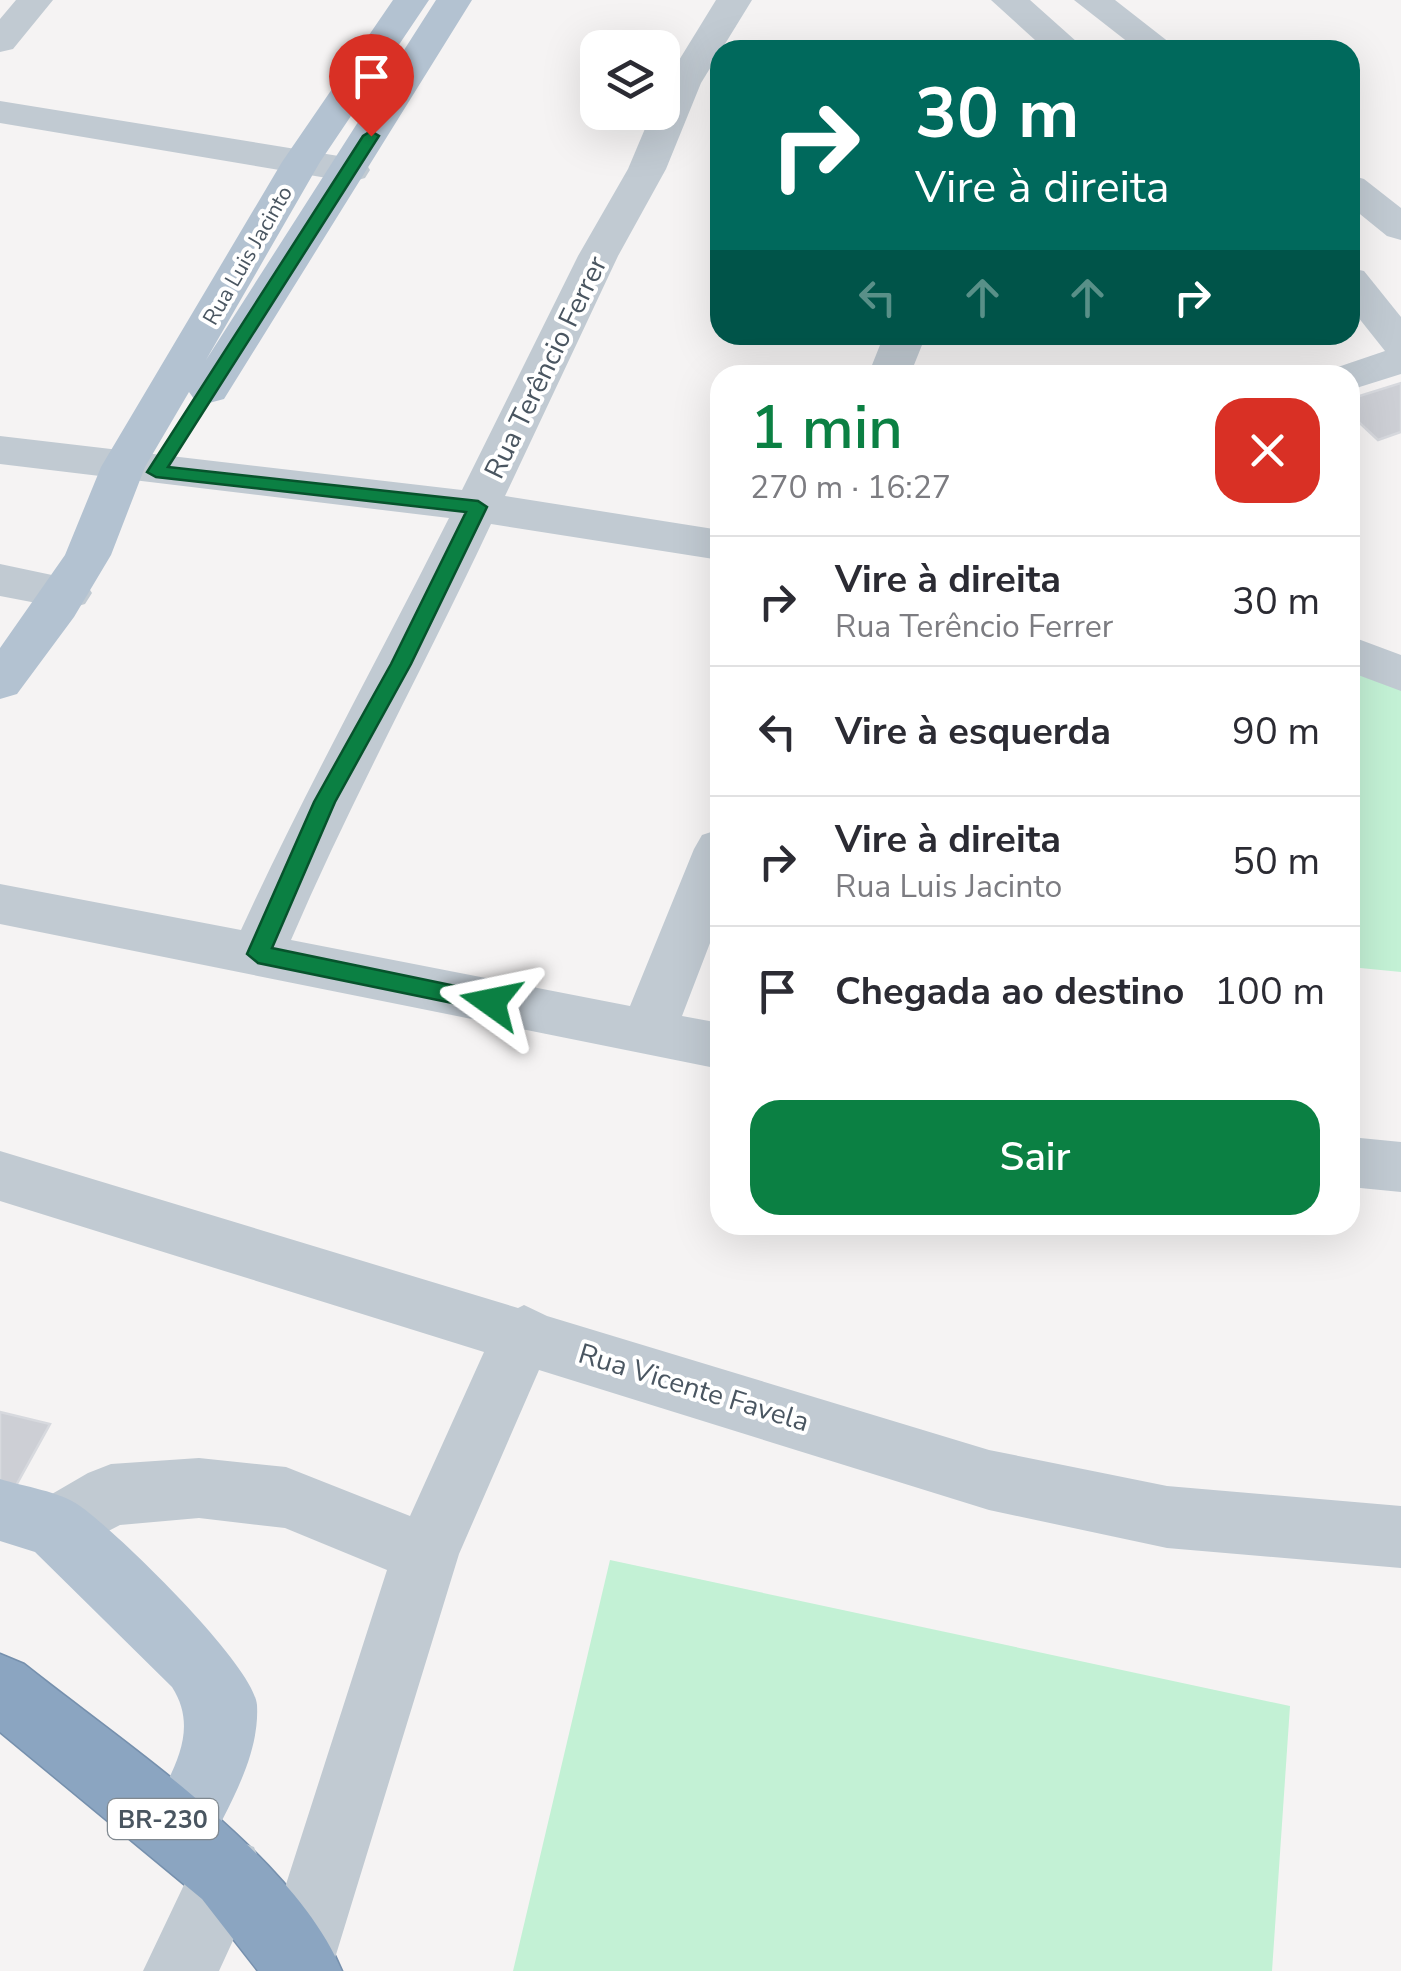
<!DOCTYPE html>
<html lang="pt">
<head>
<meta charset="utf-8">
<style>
  :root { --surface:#fff; --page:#f2f2f3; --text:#2b2b33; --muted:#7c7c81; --line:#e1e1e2; --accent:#0b8043 }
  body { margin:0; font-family:"Nunito Sans",sans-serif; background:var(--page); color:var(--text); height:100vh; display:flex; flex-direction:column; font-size:38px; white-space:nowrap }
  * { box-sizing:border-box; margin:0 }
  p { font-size:32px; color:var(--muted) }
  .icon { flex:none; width:55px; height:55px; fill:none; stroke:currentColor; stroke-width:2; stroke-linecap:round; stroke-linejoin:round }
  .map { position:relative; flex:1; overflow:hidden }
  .side { position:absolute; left:710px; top:365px; width:650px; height:870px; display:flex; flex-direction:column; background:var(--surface); border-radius:30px; box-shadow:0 10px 40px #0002 }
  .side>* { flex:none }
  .top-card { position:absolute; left:710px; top:40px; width:650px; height:305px; border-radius:30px; box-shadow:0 10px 40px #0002; background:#00695c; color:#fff; overflow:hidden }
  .controls { position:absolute; left:580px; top:30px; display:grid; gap:20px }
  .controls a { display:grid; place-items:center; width:100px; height:100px; border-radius:20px; background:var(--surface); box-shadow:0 10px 40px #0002; font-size:50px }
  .pin { position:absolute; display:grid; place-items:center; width:85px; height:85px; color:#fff; margin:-102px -42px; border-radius:50% 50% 50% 0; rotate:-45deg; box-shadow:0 0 10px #0007 }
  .pin .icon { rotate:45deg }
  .me { position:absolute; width:110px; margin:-55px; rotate:282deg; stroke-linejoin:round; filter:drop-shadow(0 0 8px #0008) }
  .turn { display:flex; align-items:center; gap:35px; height:210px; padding:0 40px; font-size:45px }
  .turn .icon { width:130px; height:130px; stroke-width:2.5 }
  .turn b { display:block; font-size:70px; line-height:85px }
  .lanes { display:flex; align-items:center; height:95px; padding:0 40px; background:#0003; justify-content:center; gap:50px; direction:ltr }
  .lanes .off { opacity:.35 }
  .round { display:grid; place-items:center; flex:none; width:105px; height:105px; border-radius:30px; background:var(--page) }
  .head { display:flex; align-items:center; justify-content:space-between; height:170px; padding:0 40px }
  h1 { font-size:60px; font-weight:600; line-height:75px; color:var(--accent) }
  .action { display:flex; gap:20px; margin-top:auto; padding:20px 40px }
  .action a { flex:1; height:115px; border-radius:30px; background:var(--accent); color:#fff; font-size:40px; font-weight:600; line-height:115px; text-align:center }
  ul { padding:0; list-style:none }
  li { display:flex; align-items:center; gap:30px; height:130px; padding:0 40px; border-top:2px solid var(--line) }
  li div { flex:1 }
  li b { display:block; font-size:38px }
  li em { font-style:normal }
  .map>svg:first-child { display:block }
  .green { fill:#c3f1d5 }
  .building { fill:#cdcfd5; stroke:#d7d9de; stroke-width:2.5 }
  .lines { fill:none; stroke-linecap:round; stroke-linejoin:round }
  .highway-casing { stroke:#7690ad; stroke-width:3 }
  .minor { fill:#c1cad2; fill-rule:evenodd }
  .major { fill:#b3c2d1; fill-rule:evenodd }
  .highway { fill:#8ba5c1; fill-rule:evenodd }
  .route { fill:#0b8043; stroke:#07532c; stroke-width:2.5 }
  .labels { text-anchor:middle; stroke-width:8; stroke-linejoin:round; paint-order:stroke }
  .far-street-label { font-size:22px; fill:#4a5661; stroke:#fff }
  .shield { fill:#fff; stroke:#808990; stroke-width:2.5 }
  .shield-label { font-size:25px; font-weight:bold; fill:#4a5661 }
  .street-label { font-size:28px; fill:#4a5661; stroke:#fff }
</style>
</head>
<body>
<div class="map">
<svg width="1401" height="1971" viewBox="0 0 1401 1971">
  <rect width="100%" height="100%" fill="#f5f3f3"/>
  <!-- green -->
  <path class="green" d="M1350,667L1401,688V972L1350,967Z
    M610,1560L1290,1706L1272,1971H513Z"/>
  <!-- building -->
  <path class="building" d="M1401,383V432L1378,440L1350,414V399Z
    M0,1412L50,1424L14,1489L0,1486Z"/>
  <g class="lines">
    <!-- highway casing -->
    <g class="highway-casing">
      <path id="highway" d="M0,1654L24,1664C123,1743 294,1855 342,1971H258L202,1899L0,1732Z"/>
    </g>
    <!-- minor -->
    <path class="minor" d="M16,0H53L13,49L0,52V19Z
      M716,0H752L701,83L666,169L618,256L505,496L720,530V560L491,524C426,663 352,798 291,940L630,1006L694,849L702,835L720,829V917L682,1016L720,1023V1069L0,924V884L241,930C305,790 380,656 449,518L0,464V436L462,490L578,256L628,169L652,112H662L665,83Z
      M991,0H1030L1086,50H1046Z
      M1074,0H1115L1179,50H1138Z
      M0,101L351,158L365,162L370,170L365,178L351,182L0,123Z
      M1350,175L1364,179L1401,208V240L1387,236L1350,206Z
      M1350,268L1364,271L1401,317V374L1350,390V375H1330L1335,368L1385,351L1350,307Z
      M884,335H926L910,375H868Z
      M0,564L85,582L92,593L85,604L68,609L0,596Z
      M1350,636L1401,655V691L1350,672Z
      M1350,1137L1401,1142V1192L1350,1187Z
      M0,1151L518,1308L524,1305L547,1316L989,1450L1167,1486L1401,1506V1568L1167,1548L989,1510L539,1370L459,1554L331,1971H267L262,1959L387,1570L285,1528L199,1518L120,1525L56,1558L33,1549L23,1527L33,1505L88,1473L111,1464L199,1458L286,1467L410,1516L484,1352L0,1201Z
      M228,1837L254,1847L264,1873L219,1971H143L202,1847Z"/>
    <!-- major -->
    <path class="major" d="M393,0H429L320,162L206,360L436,0H472L224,399L209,403L194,399L189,392L145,467L111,555L74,617L17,694L0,699V648L65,555L101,467L282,162Z
      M0,1479C25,1487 59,1491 80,1506C116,1531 254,1665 257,1705C260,1758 226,1810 204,1856L179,1867L154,1856L143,1831C164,1781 204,1737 172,1687L35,1552L0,1541Z"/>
    <!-- highway -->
    <use href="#highway" class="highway"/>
  </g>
  <!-- route -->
  <path class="route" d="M371,131L379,136L168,467L478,501L487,507L411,664L335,802L272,948L499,995V1008L491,1011L258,963L247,954L314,802L391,664L466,512L156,477L147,472L363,136Z"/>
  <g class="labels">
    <!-- far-street labels -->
    <g class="far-street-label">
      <text transform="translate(247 255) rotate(-60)" y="8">Rua Luis Jacinto</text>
    </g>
    <!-- shield labels -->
    <rect class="shield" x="108" y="1799" width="110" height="40" rx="8"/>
    <g class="shield-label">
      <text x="163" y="1828">BR-230</text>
    </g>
    <!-- street labels -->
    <g class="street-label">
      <text transform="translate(545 367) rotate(-64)" y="10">Rua Terêncio Ferrer</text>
      <text transform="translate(694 1387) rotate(17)" y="10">Rua Vicente Favela</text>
    </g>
  </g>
</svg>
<div class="controls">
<a><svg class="icon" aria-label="layers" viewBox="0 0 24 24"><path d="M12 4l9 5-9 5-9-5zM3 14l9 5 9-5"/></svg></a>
</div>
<div class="pin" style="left:371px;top:136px;background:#d93025"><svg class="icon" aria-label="arrive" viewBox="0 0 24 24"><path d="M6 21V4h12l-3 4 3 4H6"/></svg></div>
<svg class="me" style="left:491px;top:1002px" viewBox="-20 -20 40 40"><path d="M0-17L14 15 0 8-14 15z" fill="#0b8043" stroke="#fff" stroke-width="4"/></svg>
<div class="top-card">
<div class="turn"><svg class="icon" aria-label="right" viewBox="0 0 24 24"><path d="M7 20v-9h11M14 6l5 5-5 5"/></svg><div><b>30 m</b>Vire à direita</div></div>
<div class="lanes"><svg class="icon off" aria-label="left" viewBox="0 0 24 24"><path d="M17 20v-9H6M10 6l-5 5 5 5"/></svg><svg class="icon off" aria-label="ahead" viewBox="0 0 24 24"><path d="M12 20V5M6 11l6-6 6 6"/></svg><svg class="icon off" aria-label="ahead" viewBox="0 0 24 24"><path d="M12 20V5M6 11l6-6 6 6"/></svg><svg class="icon" aria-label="right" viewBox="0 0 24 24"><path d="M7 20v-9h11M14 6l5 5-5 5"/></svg></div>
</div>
<section class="side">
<div class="head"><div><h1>1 min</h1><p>270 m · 16:27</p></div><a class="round" style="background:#d93025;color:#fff"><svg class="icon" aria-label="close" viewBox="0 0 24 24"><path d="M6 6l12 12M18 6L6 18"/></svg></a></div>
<ul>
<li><svg class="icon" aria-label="right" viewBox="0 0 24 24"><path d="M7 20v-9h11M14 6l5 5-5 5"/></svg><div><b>Vire à direita</b><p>Rua Terêncio Ferrer</p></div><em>30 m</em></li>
<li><svg class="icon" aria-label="left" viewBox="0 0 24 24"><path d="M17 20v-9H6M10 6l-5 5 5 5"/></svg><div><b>Vire à esquerda</b></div><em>90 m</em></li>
<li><svg class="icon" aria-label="right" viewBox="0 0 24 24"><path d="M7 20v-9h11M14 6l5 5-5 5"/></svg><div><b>Vire à direita</b><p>Rua Luis Jacinto</p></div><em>50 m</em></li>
<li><svg class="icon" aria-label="arrive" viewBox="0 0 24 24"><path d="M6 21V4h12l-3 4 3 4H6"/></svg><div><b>Chegada ao destino</b></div><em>100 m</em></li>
</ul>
<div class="action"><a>Sair</a></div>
</section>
</div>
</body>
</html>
